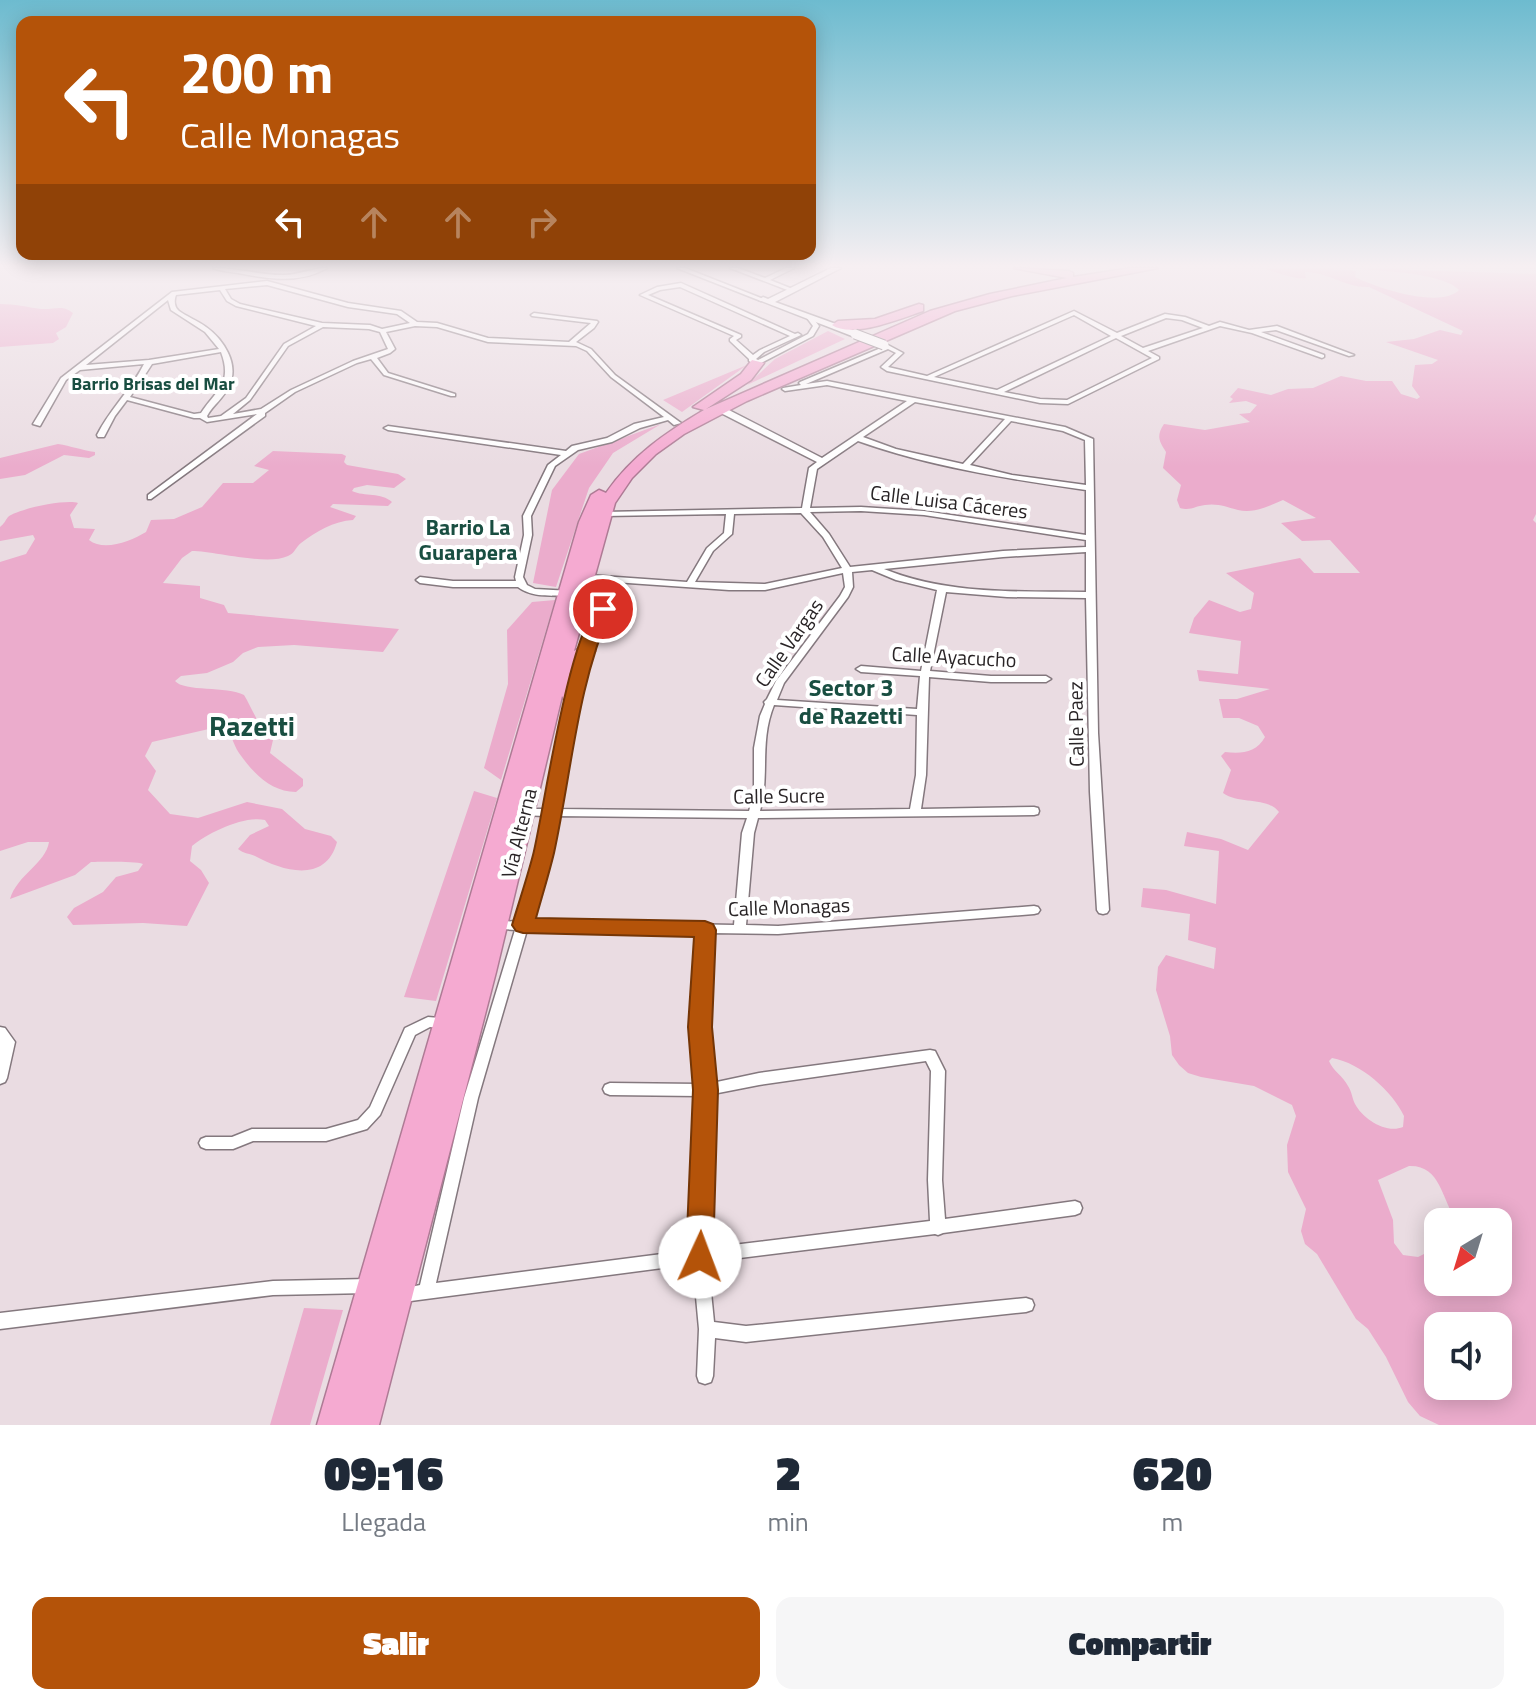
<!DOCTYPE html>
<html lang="es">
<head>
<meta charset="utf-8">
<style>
  :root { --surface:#fff; --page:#f6f6f7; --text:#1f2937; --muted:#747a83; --accent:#b45309 }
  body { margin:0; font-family:"Titillium Web",sans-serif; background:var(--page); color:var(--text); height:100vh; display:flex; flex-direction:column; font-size:30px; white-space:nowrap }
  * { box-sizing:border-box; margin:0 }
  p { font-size:26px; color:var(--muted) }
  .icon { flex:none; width:44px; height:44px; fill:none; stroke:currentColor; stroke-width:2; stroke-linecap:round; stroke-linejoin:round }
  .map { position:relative; height:1425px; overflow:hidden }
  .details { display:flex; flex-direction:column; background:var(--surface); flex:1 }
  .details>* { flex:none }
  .banner { position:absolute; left:16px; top:16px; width:800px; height:244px; border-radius:16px; box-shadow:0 4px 20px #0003; background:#b45309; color:#fff; overflow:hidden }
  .needle { width:52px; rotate:218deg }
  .fabs { position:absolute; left:1424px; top:1208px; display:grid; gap:16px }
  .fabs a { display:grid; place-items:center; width:88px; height:88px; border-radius:16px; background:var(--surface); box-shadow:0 4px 20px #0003; font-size:40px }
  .pin { position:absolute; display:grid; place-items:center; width:68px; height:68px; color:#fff; margin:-34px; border:4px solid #fff; border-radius:50%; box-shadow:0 2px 8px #0007 }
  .me { position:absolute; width:88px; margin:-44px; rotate:2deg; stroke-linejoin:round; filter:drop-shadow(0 0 6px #0008) }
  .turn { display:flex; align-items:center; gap:28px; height:168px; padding:0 32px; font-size:36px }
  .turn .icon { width:104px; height:104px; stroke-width:2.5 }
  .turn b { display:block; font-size:56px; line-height:68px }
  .lanes { display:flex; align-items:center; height:76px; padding:0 32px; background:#0003; justify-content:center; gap:40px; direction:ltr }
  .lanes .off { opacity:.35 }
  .eta { display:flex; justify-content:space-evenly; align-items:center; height:136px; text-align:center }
  .eta b { font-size:48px; font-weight:800; line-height:56px }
  .primary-button { display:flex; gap:16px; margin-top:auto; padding:16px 32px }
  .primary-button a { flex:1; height:92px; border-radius:16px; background:var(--accent); color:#fff; font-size:32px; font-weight:800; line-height:92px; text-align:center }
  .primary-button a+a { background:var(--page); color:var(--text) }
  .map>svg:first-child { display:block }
  .green { fill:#ebaccc; fill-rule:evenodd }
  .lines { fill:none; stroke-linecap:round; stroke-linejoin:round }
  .street-casing { stroke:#84787e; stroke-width:3 }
  .secondary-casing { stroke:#84787e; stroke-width:3 }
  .highway-casing { stroke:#ae7b95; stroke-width:3 }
  .street { fill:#fff; fill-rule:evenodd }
  .secondary { fill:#fff; fill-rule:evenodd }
  .highway { fill:#f5aad1; fill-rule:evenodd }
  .secondary-bridge-casing { stroke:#84787e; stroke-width:11; stroke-linecap:butt }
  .secondary-bridge { stroke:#fff; stroke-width:9 }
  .route { fill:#b45309; stroke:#753606; stroke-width:2 }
  .labels { text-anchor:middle; stroke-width:8; stroke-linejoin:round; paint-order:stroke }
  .far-neighbourhood-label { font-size:18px; font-weight:bold; fill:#194e41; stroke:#fff }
  .street-label { font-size:20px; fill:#292426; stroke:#fff }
  .neighbourhood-label { font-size:22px; font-weight:bold; fill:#194e41; stroke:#fff }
  .quarter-label { font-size:24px; font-weight:bold; fill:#194e41; stroke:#fff }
  .district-label { font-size:28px; font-weight:bold; fill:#194e41; stroke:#fff }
</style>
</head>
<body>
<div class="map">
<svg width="1536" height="1425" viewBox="0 0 1536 1425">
  <rect width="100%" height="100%" fill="#eadce2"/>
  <!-- green -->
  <path class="green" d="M1261,268L1351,270L1356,271L1355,277C1377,288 1440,309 1459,290C1443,272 1376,271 1351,268L1536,274V514L1533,520L1536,523V1425H1439L1420,1416L1408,1402L1386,1357L1368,1329L1356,1319L1317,1254L1305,1244L1301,1231L1306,1209L1288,1172L1287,1145L1296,1116L1292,1105L1254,1086L1201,1077L1188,1073L1179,1065L1172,1055L1170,1036L1156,990L1158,967L1166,955L1214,969L1216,948L1188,940L1190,914L1141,907L1143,888L1166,890L1216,904L1219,851L1184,846L1187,832L1221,839L1248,850L1279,812C1266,796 1240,805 1223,793L1231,770L1221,756L1225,752C1241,754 1256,753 1265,737L1258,726L1239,718H1223L1219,699H1237L1270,689L1199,681L1197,670L1238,674L1241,641L1189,633L1194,618L1209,600L1240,612L1251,609L1254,593L1226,573L1300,558L1314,573H1360L1330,540L1302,541L1281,523L1316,518L1283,500C1269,506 1253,514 1238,510C1227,507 1217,503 1205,505C1195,506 1191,511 1180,508L1177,500L1181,485L1163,468L1166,452C1159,441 1156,436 1164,424L1205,430L1250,422L1239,414L1250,413L1257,405L1246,401L1229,403L1233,399L1230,397L1238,388L1271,395L1288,389L1313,388L1341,376L1366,381H1392L1401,394L1417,399L1420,397L1412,386L1415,365L1432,364L1438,360L1386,342L1414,339L1440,330L1461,335L1463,331L1369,287C1346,288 1328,272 1305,272L1306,278C1295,280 1275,271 1261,268ZM1332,1058C1361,1063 1392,1091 1404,1116L1403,1127C1386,1134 1363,1119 1355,1104C1352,1098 1352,1092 1348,1086C1343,1076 1333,1071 1329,1061ZM1409,1166C1441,1165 1441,1198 1457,1222H1498V1282H1438V1247L1418,1257L1403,1255L1394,1243L1393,1220L1378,1180ZM1438,1326H1498V1386H1438Z
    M0,304C15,304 27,307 41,309C55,310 62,304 73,313L66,327L56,333L59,339L53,343L0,347Z
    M828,331L845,339L747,385L775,359Z
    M747,365L682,412L663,400Z
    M661,424L613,453L589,488L556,587L533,583L552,490L579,454Z
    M58,444C71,446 81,450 95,452V455L89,458L64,455L25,475L0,479V458Z
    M273,451L342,454L346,456L344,462L347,465L398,474L406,479L394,488L367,485L354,488L352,491C365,497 381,492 392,502L388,506L333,504L330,507L356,516L353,520C334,521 315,532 301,543C295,548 295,553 288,556C267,566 215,551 192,551L182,558L163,583L200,586V598L224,605L228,613L399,629L383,652L294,645L258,647L243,653L233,662L207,673L181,676L175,681C184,692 227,686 244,695C252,708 262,734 273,740L270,753L303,779V786L296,792C271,792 253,773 239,753C232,743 233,733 222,726L152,742L145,756L156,771L148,790L170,814L198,818L247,802L282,809L305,829L331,836L337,842C326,883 284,872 255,856C248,853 244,854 238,849L250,835L269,826L265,820C245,815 207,833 192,846L190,861L201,870L209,883L187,926L143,923L73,925L67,917L74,908L103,892L116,877L138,871L143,864C135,861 102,862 91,862L75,875L10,899C17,875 46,863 49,842H28L0,851V562L26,554L35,539L33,535L0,541V527C4,524 5,521 8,517C17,509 66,499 78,503L70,515L74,528L95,529L89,540C104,552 131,541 146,532L151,520L174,519L202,507L223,483H253L269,470L254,466Z
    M555,600L501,780L484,768L508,684L507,630L532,602Z
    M474,791L497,798L436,1001L404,997Z
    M304,1308L343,1310L310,1425H270Z"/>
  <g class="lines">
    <!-- street casing -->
    <g class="street-casing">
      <path id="street" d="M213,268C237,268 259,275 283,275C299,275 313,268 327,268C300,284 268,279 238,273C230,272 221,271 213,268Z
        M677,268H685L766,300L761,301Z
        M730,268H738L765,278L786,268H794L770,280L795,290L790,291Z
        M267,281L348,303L401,311L417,322L437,323L488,338L569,342L591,323L532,316L531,315L534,313L597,321L598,322L594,328L576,342L591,349L615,375L681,423L674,425L668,420L640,428L612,442L578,450L555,466L531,516L532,535L523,577L527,585L535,589L571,591L572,593L571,595L568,596C550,595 533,598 518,587H453L420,583L416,580L420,577L453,581H516L515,577L524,535L523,516L548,465L561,455L388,430L384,428L388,426L566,451L572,446L607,438L634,424L664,417L611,377L587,351L576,346L488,342L437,327L415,326L386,332L395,349L390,353L377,358L388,373L455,394V396H451L384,375L371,359L357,363L295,392L265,413V416L151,499H148V495L257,414L207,422L200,418H194L127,400L115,416L104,437H98L97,435C110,409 131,390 144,364L80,370L66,380L40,426L33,424L61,378L172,292ZM267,285L348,307L397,314L410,323L382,329L370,325L322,323L240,304L231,299L225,289ZM220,290L227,301L236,306L316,326L284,344L246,398L221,416L208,418L207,416C213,405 224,398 229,386C240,364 223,339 206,327C197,320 187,317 179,311C174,307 174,300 176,295ZM168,300L171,310L205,332L219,349L149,360L86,365ZM323,327L369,329L380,332L388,349L353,361L291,390L261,409L233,414L250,400L288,346ZM221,352C233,384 216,390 201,413L194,414L130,397L141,381L152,364Z
        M681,283L795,334L798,333L801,335L764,352L756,359L758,360L808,334L813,326L807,318L808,317H812L819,326L813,336L759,364H755L749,361V359L730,341V339L734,336L640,295L657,287ZM680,287L790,336L760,350L753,355L736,340L741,337V335L648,295L660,290Z
        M1074,311L1117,333L1165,314L1185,317L1209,326L1220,322L1249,330L1277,326L1354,355L1349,356L1276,330L1261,332L1324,355V357L1322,358L1252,333L1220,326L1148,351L1159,357V359L1068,404L1040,403L887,371L881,367L896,353L888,349L806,384L827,381L1065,427L1093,439L1098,733L1109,910L1107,913L1103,914L1099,913L1097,910L1090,792L1086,598L1007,597L946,592L930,671L991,676H1046L1051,679L1046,682H991L929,677L926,775L921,809L1034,807L1038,808L1039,811L1038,814L1034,815L758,818L754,833L746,925L778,926L1034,906L1038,907L1040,910L1038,913L1034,914L778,934L711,933L706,1027L712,1083L759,1073L930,1050L935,1051L945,1071L942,1180L945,1219L1075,1201L1080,1203L1082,1208L1080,1213L1075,1215L943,1233L938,1235L935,1234L708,1262L714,1322L746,1326L1026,1298L1032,1300L1034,1305L1032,1310L1026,1312L746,1342L715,1338L713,1376L711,1382L705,1384L699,1382L697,1376L699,1329L693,1264L403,1302L398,1300L395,1295L398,1290L420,1285L464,1098L515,930L492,928L490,925L492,922L518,921L538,853L545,816L520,815L519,812L520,809H547L567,697L584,642L598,609L603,606L608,609L594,642L577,697L557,809L749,811L754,794V748L760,716L765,704L764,702L767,699L776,681L840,596L845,587L843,573L765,590H729L585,580L584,578L585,576L588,575L687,582L707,548L724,533L726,514L604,516L600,514L604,512L802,508L809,468L817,462L717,411V407H723L822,458L907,401L827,385L785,391L782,389L783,388L801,385L799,383L800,382L888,345L903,353L888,367L927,376ZM1074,315L1111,336L997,390L934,377ZM1166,318L1182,320L1203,328L1143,348L1121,336ZM1116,338L1152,358L1067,400L1040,399L1004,392ZM915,402L1005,419L963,464L896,449L863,437ZM1011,421L1063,431L1085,440L1086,485L1012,475L970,465ZM858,441C931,467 1009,479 1086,490V535L924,511L861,507L810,508L817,469ZM861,511L924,515L1086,540V547L1003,551L850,567L829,534L810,512ZM801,513L823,537L842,568L765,584L695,582L713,551L732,534L734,514ZM1086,552V592C1018,591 948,595 884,569L1003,557ZM872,570L896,580L937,590L921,671L861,666L856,669L861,672L920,676L917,709L777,700L784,683L848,597L853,587L852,572ZM774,705L917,715L916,775L910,809L760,811C770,775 759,742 774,705ZM556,816L747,818L742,833L734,925L530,921L550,853ZM527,930L699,933L694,1027L699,1084L610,1083L605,1085L603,1089L605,1093L610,1095L699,1096L693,1250L436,1283L478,1098ZM926,1061L931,1071L928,1180L930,1221L708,1248L713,1094L759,1085Z
        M428,1017L451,1019L452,1023L451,1027L446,1028L430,1027L415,1035L380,1115L367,1129L326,1141H253L233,1149H206L201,1147L199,1143L201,1139L206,1137H232L252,1129H326L358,1120L370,1107L405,1028Z
        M0,1027L5,1028L15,1042L7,1078L5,1082L0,1084Z
        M368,1279L373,1281L376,1286L373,1291L368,1293L273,1295L0,1329V1313L273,1281Z"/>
    </g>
    <!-- secondary casing -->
    <g class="secondary-casing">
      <path id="secondary" d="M831,268H841L775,302L858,332V336H852L759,300L763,297L768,299Z"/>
    </g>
    <!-- highway casing -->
    <g class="highway-casing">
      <path id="highway" d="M1014,268L1069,271L1073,273V277L1131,268H1158L1012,296L955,311L747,401L684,434L656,454L632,478L615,503L574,651L586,645L595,651L569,674L582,697L579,701H565L562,696L496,972L379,1425H317L579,522L591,495L599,490L606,493C632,456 665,433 704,410L693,407L741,374L752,360L764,363L751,380L706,409L930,311L990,294L1067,278Z
        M919,304L923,305V311C902,318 852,339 832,325L838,321L875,319Z"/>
    </g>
    <!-- street -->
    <use href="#street" class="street"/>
    <!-- secondary -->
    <use href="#secondary" class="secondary"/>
    <!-- highway -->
    <use href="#highway" class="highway"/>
    <!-- secondary-bridge casing -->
    <g class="secondary-bridge-casing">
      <path id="secondary-bridge" d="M855,334L884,345"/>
    </g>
    <!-- secondary-bridge -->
    <use href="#secondary-bridge" class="secondary-bridge"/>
  </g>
  <!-- sky -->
  <linearGradient id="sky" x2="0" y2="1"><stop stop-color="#6dbbcf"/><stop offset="0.57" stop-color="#f6eff2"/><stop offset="1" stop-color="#f6eff2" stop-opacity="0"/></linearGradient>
  <rect width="1536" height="467" fill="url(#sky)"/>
  <!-- route -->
  <path class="route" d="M603,604L611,609C577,687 572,770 554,853C549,874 542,896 536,918L705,921L713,924L716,930L712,1027L718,1090L713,1257L709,1266L700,1270L690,1266L686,1257L693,1090L688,1027L694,937L523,933L516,931L512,925C519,902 527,878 533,855C543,817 571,613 603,604Z"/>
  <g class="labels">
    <!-- far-neighbourhood labels -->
    <g class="far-neighbourhood-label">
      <text x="153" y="390">Barrio Brisas del Mar</text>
    </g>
    <!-- street labels -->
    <g class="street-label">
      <text transform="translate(949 502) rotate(7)" y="7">Calle Luisa Cáceres</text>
      <text transform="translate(789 643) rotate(-55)" y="7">Calle Vargas</text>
      <text transform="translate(954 657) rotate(3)" y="7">Calle Ayacucho</text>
      <text transform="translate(1076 724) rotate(-91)" y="7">Calle Paez</text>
      <text transform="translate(779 796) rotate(-1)" y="7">Calle Sucre</text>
      <text transform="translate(519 833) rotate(-76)" y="7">Vía Alterna</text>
      <text transform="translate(789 907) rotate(-2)" y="7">Calle Monagas</text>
    </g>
    <!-- neighbourhood labels -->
    <g class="neighbourhood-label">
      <text x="468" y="535">Barrio La<tspan x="468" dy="25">Guarapera</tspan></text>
    </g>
    <!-- quarter labels -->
    <g class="quarter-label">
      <text x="851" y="696">Sector 3<tspan x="851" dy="28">de Razetti</tspan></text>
    </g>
    <!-- district labels -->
    <g class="district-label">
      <text x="252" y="736">Razetti</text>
    </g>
  </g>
</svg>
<div class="fabs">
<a><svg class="needle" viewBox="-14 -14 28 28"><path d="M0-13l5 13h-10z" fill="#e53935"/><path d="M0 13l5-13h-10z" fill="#747a83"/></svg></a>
<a><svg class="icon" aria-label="sound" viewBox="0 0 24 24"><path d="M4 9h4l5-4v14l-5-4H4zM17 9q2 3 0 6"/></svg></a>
</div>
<div class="pin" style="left:603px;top:609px;background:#d93025"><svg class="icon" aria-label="arrive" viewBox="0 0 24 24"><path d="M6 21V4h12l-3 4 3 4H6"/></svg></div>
<svg class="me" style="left:700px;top:1257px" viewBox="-20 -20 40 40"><circle r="19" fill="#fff"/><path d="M0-13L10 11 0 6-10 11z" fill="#b45309"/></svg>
<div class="banner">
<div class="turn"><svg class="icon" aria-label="left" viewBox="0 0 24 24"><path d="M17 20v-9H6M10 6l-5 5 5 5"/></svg><div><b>200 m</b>Calle Monagas</div></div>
<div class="lanes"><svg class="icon" aria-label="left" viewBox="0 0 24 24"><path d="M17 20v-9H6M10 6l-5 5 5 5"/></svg><svg class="icon off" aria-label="ahead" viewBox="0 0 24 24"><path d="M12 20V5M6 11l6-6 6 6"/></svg><svg class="icon off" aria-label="ahead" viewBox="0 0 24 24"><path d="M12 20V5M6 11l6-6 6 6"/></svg><svg class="icon off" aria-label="right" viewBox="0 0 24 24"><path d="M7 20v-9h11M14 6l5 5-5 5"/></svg></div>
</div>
</div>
<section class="details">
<div class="eta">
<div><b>09:16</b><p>Llegada</p></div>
<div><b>2</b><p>min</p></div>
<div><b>620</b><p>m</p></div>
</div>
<div class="primary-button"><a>Salir</a><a>Compartir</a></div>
</section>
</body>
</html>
